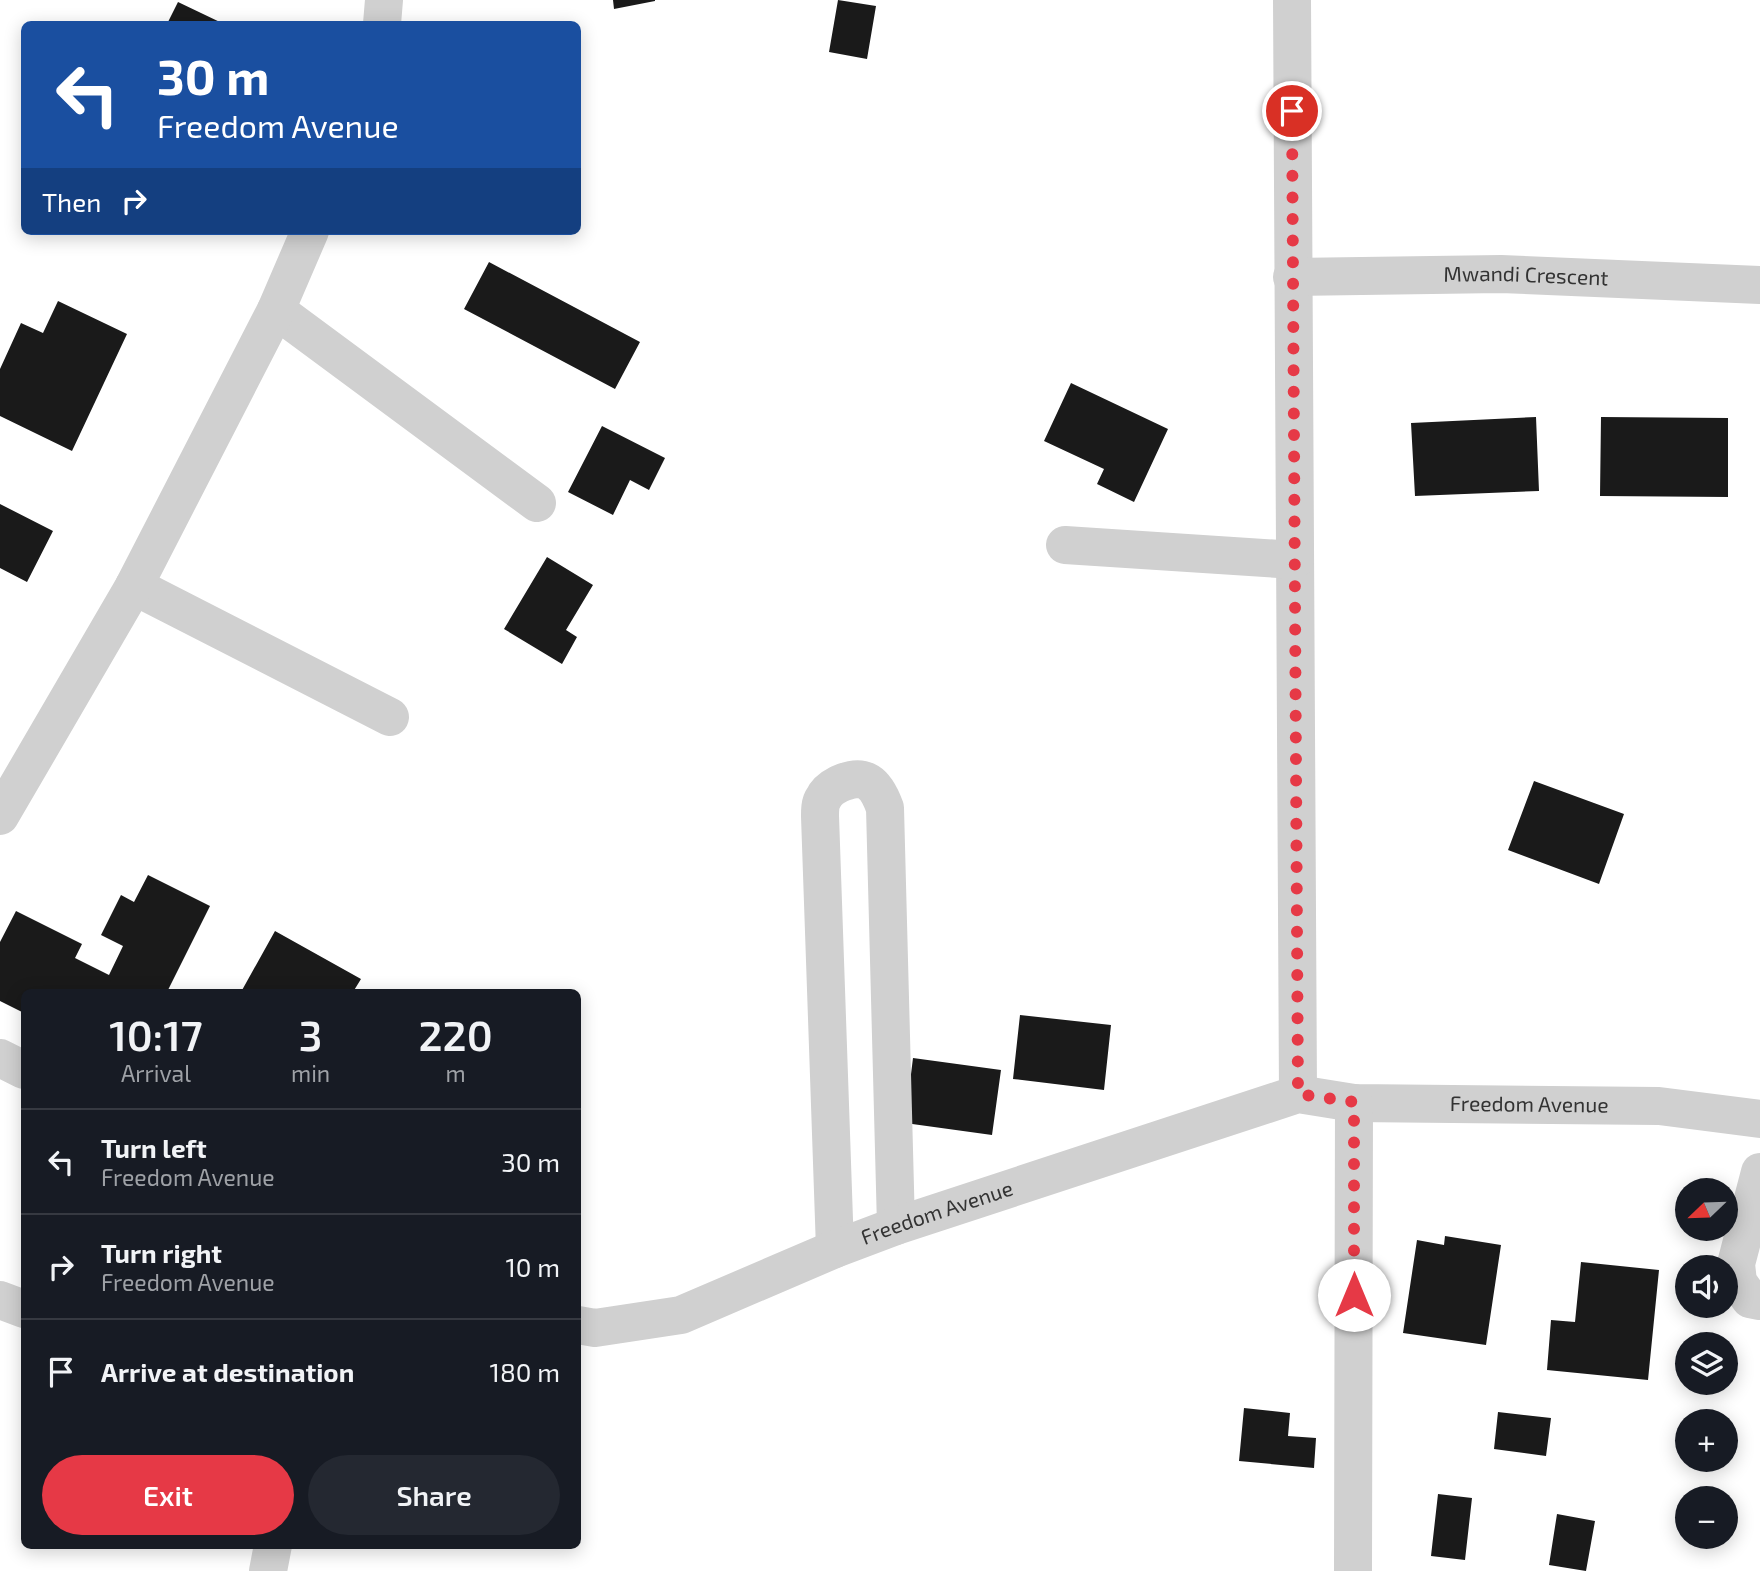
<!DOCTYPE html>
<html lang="en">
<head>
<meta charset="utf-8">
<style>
  :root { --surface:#171b24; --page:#242831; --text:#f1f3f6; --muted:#9ea1a6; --line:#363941; --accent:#e63946 }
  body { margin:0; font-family:"Exo 2",sans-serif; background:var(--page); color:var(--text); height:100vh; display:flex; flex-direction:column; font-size:26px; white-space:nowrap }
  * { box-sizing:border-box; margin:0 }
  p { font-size:23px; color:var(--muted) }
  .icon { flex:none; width:38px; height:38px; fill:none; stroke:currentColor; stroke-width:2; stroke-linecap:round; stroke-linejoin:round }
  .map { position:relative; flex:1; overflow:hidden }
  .drawer { position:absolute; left:21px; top:989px; width:560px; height:560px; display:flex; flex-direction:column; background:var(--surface); border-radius:10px; box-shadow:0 4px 18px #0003 }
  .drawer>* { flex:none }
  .guide { position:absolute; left:21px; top:21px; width:560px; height:214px; border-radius:10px; box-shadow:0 4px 18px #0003; background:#1a4fa0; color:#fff; overflow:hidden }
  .needle { width:46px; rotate:247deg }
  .controls { position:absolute; left:1675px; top:1178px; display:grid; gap:14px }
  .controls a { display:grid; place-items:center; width:63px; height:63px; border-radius:50%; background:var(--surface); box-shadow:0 4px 18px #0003; font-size:35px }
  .pin { position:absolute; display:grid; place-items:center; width:60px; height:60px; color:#fff; margin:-30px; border:4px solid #fff; border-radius:50%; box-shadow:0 2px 7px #0007 }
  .me { position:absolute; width:77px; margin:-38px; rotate:0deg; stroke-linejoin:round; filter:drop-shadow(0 0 5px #0008) }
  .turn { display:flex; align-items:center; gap:24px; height:147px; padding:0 21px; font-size:32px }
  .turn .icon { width:91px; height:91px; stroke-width:2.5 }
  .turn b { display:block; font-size:49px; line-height:60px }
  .then { display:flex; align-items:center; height:66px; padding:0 21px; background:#0003; gap:14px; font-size:26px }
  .eta { display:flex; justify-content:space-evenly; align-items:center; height:119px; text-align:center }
  .eta b { font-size:42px; font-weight:600; line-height:49px }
  .action { display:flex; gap:14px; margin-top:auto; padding:14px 21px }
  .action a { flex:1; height:80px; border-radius:42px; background:var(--accent); color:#fff; font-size:28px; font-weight:600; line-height:80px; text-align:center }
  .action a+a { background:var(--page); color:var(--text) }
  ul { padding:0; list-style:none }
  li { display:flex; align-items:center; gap:21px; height:105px; padding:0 21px; border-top:2px solid var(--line) }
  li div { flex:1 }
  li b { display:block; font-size:26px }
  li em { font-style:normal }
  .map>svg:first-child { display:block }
  .building { fill:#1a1a1a }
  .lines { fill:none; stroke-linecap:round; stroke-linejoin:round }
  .minor { stroke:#d0d0d0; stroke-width:38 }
  .route { stroke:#e63946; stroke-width:12; stroke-dasharray:0 21.6 }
  .labels { text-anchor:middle; stroke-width:7; stroke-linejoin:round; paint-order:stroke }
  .street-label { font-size:21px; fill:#333; stroke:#fff }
</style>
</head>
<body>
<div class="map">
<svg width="1760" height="1571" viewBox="0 0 1760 1571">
  <rect width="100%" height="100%" fill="#fff"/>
  <!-- building -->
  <path class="building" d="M613,0H655V1L614,9Z
    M838,0L876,6L867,59L829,52Z
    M178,2L224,24H167Z
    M489,262L640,342L615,389L464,309Z
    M58,301L127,334L72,451L0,416V369L21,323L43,333Z
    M1071,383L1168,429L1134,502L1097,484L1104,469L1044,441Z
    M1536,417L1539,491L1415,496L1411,423Z
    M1601,417L1728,418V497L1600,496Z
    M602,426L665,458L649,490L630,480L613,515L568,492Z
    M0,504L53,531L27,582L0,568Z
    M547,557L593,585L566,630L577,637L562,664L504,629Z
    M1534,781L1624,814L1599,884L1508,850Z
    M148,875L210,906L167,992H24V1013L0,1001V942L16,911L82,944L75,958L109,975L123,946L101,935L121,895L134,902Z
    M275,931L361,979L353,992H241Z
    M1020,1015L1111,1025L1104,1090L1013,1079Z
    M913,1058L1001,1070L992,1135L905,1123Z
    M1445,1236L1501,1245L1486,1345L1403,1333L1417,1240L1444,1245Z
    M1581,1262L1659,1270L1648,1380L1547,1370L1551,1320L1575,1322Z
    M1244,1408L1290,1413L1288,1436L1316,1438L1314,1468L1239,1461Z
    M1498,1412L1551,1418L1546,1456L1494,1449Z
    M1438,1494L1472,1498L1465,1560L1431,1556Z
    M1557,1514L1595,1521L1586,1571L1549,1565Z"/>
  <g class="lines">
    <!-- minor -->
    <g class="minor">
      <path d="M1292,0L1298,1094"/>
      <path d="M382,24L384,0"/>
      <path id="s1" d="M1292,277L1501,274L1760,285"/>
      <path d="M276,310L537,503"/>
      <path d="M1065,545L1295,560"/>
      <path d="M134,586L390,717"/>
      <path d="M0,816L134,586L276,310L310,231"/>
      <path d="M0,1058L24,1070"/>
      <path d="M1760,1172L1736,1264L1738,1282L1750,1299L1760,1301"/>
      <path d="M835,1249L820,816C820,811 820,803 823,799C826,792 833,787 839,784C865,772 876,783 885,808L896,1226"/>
      <path d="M0,1300L24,1309"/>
      <path id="s2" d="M578,1325L595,1328L681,1315L835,1249L896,1226L1298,1094L1354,1103L1659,1106L1760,1119"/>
      <path d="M268,1571L273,1545"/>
      <path d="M1353,1571L1354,1103"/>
    </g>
  </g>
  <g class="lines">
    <!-- route -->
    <path class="route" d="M1292,111L1298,1094L1354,1102V1295"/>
  </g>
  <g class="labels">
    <!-- street labels -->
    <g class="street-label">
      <text dy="7" stroke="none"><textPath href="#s1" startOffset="234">Mwandi Crescent</textPath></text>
      <text dy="7" stroke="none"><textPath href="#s2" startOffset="992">Freedom Avenue</textPath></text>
      <text dy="7" stroke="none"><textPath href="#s2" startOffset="380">Freedom Avenue</textPath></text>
    </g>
  </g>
</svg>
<div class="controls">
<a><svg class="needle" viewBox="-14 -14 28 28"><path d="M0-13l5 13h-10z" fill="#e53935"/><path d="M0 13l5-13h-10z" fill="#9ea1a6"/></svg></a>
<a><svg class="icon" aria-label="sound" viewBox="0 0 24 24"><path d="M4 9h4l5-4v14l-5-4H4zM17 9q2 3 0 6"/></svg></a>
<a><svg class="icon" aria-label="layers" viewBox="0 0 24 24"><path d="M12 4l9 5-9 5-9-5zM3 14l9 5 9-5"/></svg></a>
<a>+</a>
<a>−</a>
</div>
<div class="pin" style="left:1292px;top:111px;background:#d93025"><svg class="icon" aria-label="arrive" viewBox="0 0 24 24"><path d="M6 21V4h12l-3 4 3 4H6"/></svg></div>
<svg class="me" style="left:1354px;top:1295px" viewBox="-20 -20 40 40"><circle r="19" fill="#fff"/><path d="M0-13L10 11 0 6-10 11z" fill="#e63946"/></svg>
<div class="guide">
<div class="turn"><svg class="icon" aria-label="left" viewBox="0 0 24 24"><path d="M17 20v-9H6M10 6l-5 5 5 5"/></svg><div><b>30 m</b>Freedom Avenue</div></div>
<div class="then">Then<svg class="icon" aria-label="right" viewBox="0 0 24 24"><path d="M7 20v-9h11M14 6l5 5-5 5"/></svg></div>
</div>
<section class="drawer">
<div class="eta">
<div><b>10:17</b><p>Arrival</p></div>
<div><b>3</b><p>min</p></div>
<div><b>220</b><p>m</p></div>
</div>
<ul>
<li><svg class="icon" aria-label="left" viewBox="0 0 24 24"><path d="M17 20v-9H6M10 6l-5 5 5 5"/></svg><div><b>Turn left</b><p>Freedom Avenue</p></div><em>30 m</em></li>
<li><svg class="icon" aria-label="right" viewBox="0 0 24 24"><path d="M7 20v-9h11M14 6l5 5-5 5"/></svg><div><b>Turn right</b><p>Freedom Avenue</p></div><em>10 m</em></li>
<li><svg class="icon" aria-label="arrive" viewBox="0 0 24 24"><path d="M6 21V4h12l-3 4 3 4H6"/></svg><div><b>Arrive at destination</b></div><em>180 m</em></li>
</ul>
<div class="action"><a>Exit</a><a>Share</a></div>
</section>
</div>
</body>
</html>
